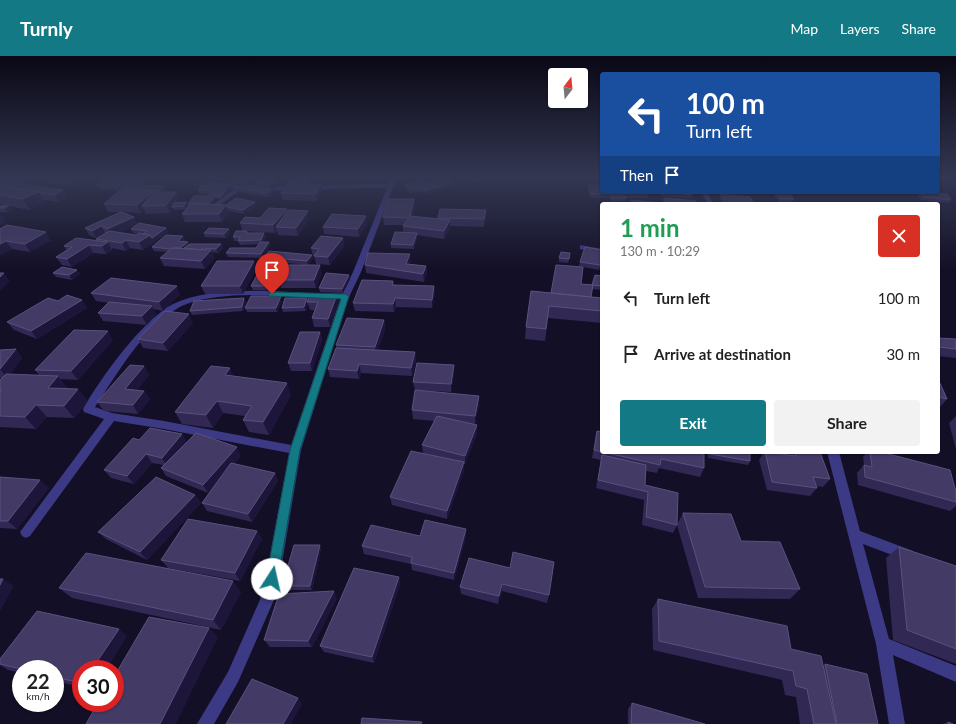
<!DOCTYPE html>
<html lang="en">
<head>
<meta charset="utf-8">
<style>
  :root { --surface:#fff; --page:#f2f2f2; --text:#222; --muted:#767676; --accent:#137a85 }
  body { margin:0; font-family:Lato,sans-serif; background:var(--page); color:var(--text); height:100vh; display:flex; flex-direction:column; font-size:15px; white-space:nowrap }
  * { box-sizing:border-box; margin:0 }
  p { font-size:13px; color:var(--muted) }
  .icon { flex:none; width:22px; height:22px; fill:none; stroke:currentColor; stroke-width:2; stroke-linecap:round; stroke-linejoin:round }
  .map { position:relative; flex:1; overflow:hidden }
  .sheet { position:absolute; left:600px; top:146px; width:340px; height:252px; display:flex; flex-direction:column; background:var(--surface); border-radius:4px; box-shadow:0 1px 3px #0004 }
  .sheet>* { flex:none }
  .banner { position:absolute; left:600px; top:16px; width:340px; height:122px; border-radius:4px; box-shadow:0 1px 3px #0004; background:#1a4fa0; color:#fff; overflow:hidden }
  .needle { width:26px; rotate:16deg }
  .controls { position:absolute; left:548px; top:12px; display:grid; gap:8px }
  .controls a { display:grid; place-items:center; width:40px; height:40px; border-radius:4px; background:var(--surface); box-shadow:0 1px 3px #0004; font-size:20px }
  .speed { position:absolute; left:12px; top:604px; display:flex; gap:8px; font-size:20px; font-weight:700; text-align:center }
  .speed>* { display:grid; place-content:center; width:52px; height:52px; border-radius:50%; background:var(--surface); box-shadow:0 1px 3px #0004; line-height:1 }
  .speed small { font-size:10px; font-weight:400 }
  .speed .limit { border:6px solid #d22; background:#fff; color:#111 }
  .pin { position:absolute; display:grid; place-items:center; width:34px; height:34px; color:#fff; margin:-41px -17px; border-radius:50% 50% 50% 0; rotate:-45deg; box-shadow:0 0 4px #0007 }
  .pin .icon { rotate:45deg }
  .me { position:absolute; width:44px; margin:-22px; rotate:10deg; stroke-linejoin:round; filter:drop-shadow(0 0 3px #0008) }
  .turn { display:flex; align-items:center; gap:14px; height:84px; padding:0 20px; font-size:18px }
  .turn .icon { width:52px; height:52px; stroke-width:2.5 }
  .turn b { display:block; font-size:28px; line-height:34px }
  .then { display:flex; align-items:center; height:38px; padding:0 20px; background:#0003; gap:8px; font-size:15px }
  .round { display:grid; place-items:center; flex:none; width:42px; height:42px; border-radius:4px; background:var(--page) }
  .overview { display:flex; align-items:center; justify-content:space-between; height:68px; padding:0 20px }
  h1 { font-size:24px; font-weight:700; line-height:30px; color:#1e9e55 }
  .cta { display:flex; gap:8px; margin-top:auto; padding:8px 20px }
  .cta a { flex:1; height:46px; border-radius:4px; background:var(--accent); color:#fff; font-size:16px; font-weight:700; line-height:46px; text-align:center }
  .cta a+a { background:var(--page); color:var(--text) }
  ul { padding:0; list-style:none }
  li { display:flex; align-items:center; gap:12px; height:56px; padding:0 20px }
  li div { flex:1 }
  li b { display:block; font-size:15px }
  li em { font-style:normal }
  header { display:flex; align-items:center; gap:24px; box-sizing:border-box; height:56px; padding:0 20px; background:var(--accent); color:#fff }
  header strong { font-size:19px }
  nav { display:flex; gap:22px; margin-inline-start:auto; font-size:14px }
  .map>svg:first-child { display:block }
  .green { fill:#12302f }
  .lines { fill:none; stroke-linecap:round; stroke-linejoin:round }
  .minor { fill:#3d3a85; fill-rule:evenodd }
  .wall { fill:#312854 }
  .shaded-wall { fill:#1d163a }
  .building { fill:#433a66; stroke:#5a527e }
  .route { fill:#137a85; stroke:#0c4f56 }
</style>
</head>
<body>
<header>
<strong>Turnly</strong>
<nav><a>Map</a><a>Layers</a><a>Share</a></nav>
</header>
<div class="map">
<svg width="956" height="668" viewBox="0 0 956 668">
  <rect width="100%" height="100%" fill="#130f26"/>
  <!-- green -->
  <path class="green" d="M308,121H380L376,126L366,128Z"/>
  <g class="lines">
    <!-- minor -->
    <path class="minor" d="M391,121H397L361,216L349,241L301,394L277,537L238,626L214,668H197L228,616L263,537L289,397L164,373L114,365L30,480L26,482L22,480L20,476L104,363L84,356L83,353C100,323 142,264 173,248C212,229 280,235 323,238L327,240L323,242C284,240 213,233 178,252C143,272 117,318 95,351L112,357L164,365L291,389L341,241L353,216L387,132H340L306,135L240,134L214,153L212,152V150L234,133L204,129L202,128V126C215,124 238,130 254,130C299,131 343,128 388,128Z
      M701,136H707L714,148H708Z
      M580,189L602,193V197L580,193Z
      M827,396H839L860,475L913,495L915,499L913,503L908,505L863,488L889,583L956,610V626L893,599L905,668H889L876,588Z"/>
  </g>
  <!-- wall -->
  <path class="wall" d="M0,121L4,125L18,123L22,121H83L85,124L73,131L52,129L50,125L42,124L33,128L28,127L29,129L67,142L59,146L43,144L44,146L30,154L9,150L12,153L8,156H0V150L8,149L0,148Z
    M163,121H190L184,124Z
    M219,121H273L274,124L278,128L272,133L257,131L256,129L255,131L273,137L268,141L238,136L236,132L240,130L229,128L228,125L220,124Z
    M294,121H313L314,124L309,128H321L322,136L317,145L283,144L281,137L287,128V127Z
    M439,121H450L452,130H444V134L425,138L423,136L410,137L405,132V129L436,128H440Z
    M466,121H486V125L468,126Z
    M132,124L155,126L150,130L167,136H176L179,143L177,146H186L188,149L186,153L189,150L188,148L207,140L209,138H199L198,134L229,130L230,133L222,143H216L212,148L226,149L255,146L256,150L244,158L229,155V156L222,166H185L182,158L186,153L174,154L173,152L170,157L146,158L144,154L141,157L122,156L134,161L138,168L120,176L136,179L138,177H133L131,173L166,172L168,176L154,186L153,185L154,186L143,194L130,192L126,195L112,192V194L106,198L93,197L72,211L62,209L56,201L67,195L64,190L97,185L96,183L98,181L96,182L89,179L85,172L120,156H108L104,148L121,135V134L120,135L98,133L96,129Z
    M588,129L602,136H649L647,142H626L625,145L611,146L610,142H591L587,132Z
    M660,136H691L692,139L690,142L661,140Z
    M713,136H734L714,137Z
    M776,136L794,143L792,147L779,146L774,140Z
    M919,136H928L951,144L948,147L921,144L917,139Z
    M721,138L754,148H723L719,142Z
    M415,151L413,160L438,163V162H486L484,171L450,170V172L444,183L417,179V181L414,193L391,192V188L403,176V169H384L383,161Z
    M287,153V155L309,163L298,180L278,179L277,175L275,177L247,175L248,177H264L266,181L263,186H269L270,190L263,202L228,201L226,197L256,192L259,188L240,189L238,185H234L233,181L243,175L240,167L260,162Z
    M367,168L359,181L324,178L323,171Z
    M0,173L51,184L30,196L12,193L0,199Z
    M204,177H230L226,182L205,181Z
    M343,182L344,190L330,209L316,208L314,200H313L311,192Z
    M185,184L184,185L189,188L223,192L218,197L212,196L214,202L205,213L164,210L160,202L167,196L154,195L152,191Z
    M312,199L313,203L308,209L266,205L264,201Z
    M570,201L568,207L559,206V202Z
    M602,204L599,214L579,210L580,206Z
    M254,205L256,213L243,238H205L201,230Z
    M411,206L410,208L426,210L427,218L424,226L366,217L365,209Z
    M77,214L80,218L72,224L56,221L53,217Z
    M258,217H322L316,232H281L280,228L277,234H253L251,230Z
    M602,220V234L592,233L591,241L602,242V267L548,262L545,285L525,283L526,271L551,237L581,228L592,229Z
    M350,223L343,237L320,236L319,232Z
    M393,225L394,229L435,238L432,252L396,251L394,256L355,255L353,247Z
    M91,237L180,238L163,255L153,253L156,258L147,269L103,265L98,257L109,247L96,245Z
    M337,239L339,247L330,271H314L312,262L315,254H310L308,248L306,255L283,256L282,252L307,242L308,244Z
    M244,242L246,246L243,255L192,259L190,255Z
    M82,244L87,252L37,283L14,274L7,266L58,245Z
    M282,245L277,256H247L245,252Z
    M384,264L385,273L378,294L415,296L416,305L412,320L361,317L359,323L330,321L328,313L336,292V289Z
    M193,267L168,295L143,292L138,283Z
    M320,276L322,284L312,315H291L288,307Z
    M938,282L956,283V302L938,300Z
    M113,284L78,324L60,323L67,332L88,345L74,362L47,361L36,373L0,371V324L2,322H0V294L16,293L22,302L10,318L39,319L35,314Z
    M144,310L149,319L137,334L144,335L150,343L138,358L104,355L97,346Z
    M454,317L451,336L415,334L479,348L475,368H471L477,378L465,408H464V415L447,463L392,449L390,441L423,397L422,389L434,365L413,363L412,354L415,334L413,326Z
    M234,320L291,339L269,379L249,376L243,364L245,360L223,357L213,372L182,368L175,356Z
    M938,326L947,343L940,351H938Z
    M956,360V393L949,367Z
    M597,375L695,396L704,412L700,421L659,412L657,417L646,415L645,429L677,469L673,477L642,469L644,444L596,432L601,404L592,402Z
    M182,378L187,387L241,400L234,408L275,417L278,425L252,466L207,455L202,447L217,427L208,437L166,420L161,412L163,409L152,407L134,428L111,422L104,414L139,384Z
    M707,396H750V405L748,409L708,402Z
    M764,396L787,399L786,396H820L830,423L823,431L816,430L817,432L810,440L767,434L759,404Z
    M867,396H881L956,436V450L950,455L858,429L857,417L864,409L863,401Z
    M0,421L49,432L17,473L0,472Z
    M195,439L201,447L147,504L106,483L98,476Z
    M683,457L741,485L800,533L790,543L698,542L677,469Z
    M257,475L262,483L240,525L168,512L161,504Z
    M466,481L454,524L412,514L411,508L364,498L362,490Z
    M899,491L956,510V608L893,584L886,502Z
    M321,493L312,534H284L282,530Z
    M469,502L549,539L547,547L502,535L498,548L461,538L460,531Z
    M399,521L400,528L374,607L324,596L320,590Z
    M59,532L241,536L221,574L72,542Z
    M337,542L312,591H270L264,584Z
    M658,543L791,593L823,610L825,608L878,668H800L796,641L785,639L782,624L653,594L652,553Z
    M127,580L106,613H81V631L55,625V613H21V617L8,614L0,609V603Z
    M632,647L705,668H628V653Z
    M948,666L953,668H942Z"/>
  <!-- shaded-wall -->
  <path class="shaded-wall" d="M0,121H2L5,127L0,129Z
    M38,121H40L42,124L33,128L31,124Z
    M82,121H83L85,124L73,131L71,127Z
    M149,121H153L155,126L145,134L139,129Z
    M182,121H190L184,124Z
    M256,121H265L256,127V129L254,131L251,124Z
    M312,121H313L314,124L307,130L306,127Z
    M131,123L133,126L120,133L121,134L120,135L118,131Z
    M26,124L31,132L19,128Z
    M277,124L278,128L272,133L270,129Z
    M321,128L322,136L317,145L316,138Z
    M164,130L167,137L162,142L159,135Z
    M229,130L230,133L222,143L221,140Z
    M444,130V134L425,138V134Z
    M272,133L273,137L268,141L267,137Z
    M63,134L67,142L59,146L54,139Z
    M38,136L44,146L30,154L23,143Z
    M152,136L155,143L142,150L144,154L141,157L137,149Z
    M176,136L179,143L174,150L172,151L173,152L170,157L166,149Z
    M215,140L216,143L210,151L208,148Z
    M414,143L415,151L411,167L410,160Z
    M186,146L188,149L186,153L184,150Z
    M255,146L256,150L244,158L243,154Z
    M9,149L12,153L8,156L5,152Z
    M226,149L229,156L222,166L219,158Z
    M287,153L289,161L276,171L277,175L275,177L273,169Z
    M486,154V162L484,171V163Z
    M308,155L309,163L298,180L296,172Z
    M0,157L6,166L0,169Z
    M366,160L367,168L359,181L358,173Z
    M134,161L138,168L112,180L107,173Z
    M450,164V172L444,183V175Z
    M101,170L106,178L96,182L92,175Z
    M166,172L168,176L154,186L152,182Z
    M229,173L230,177L226,182L224,178Z
    M46,176L51,184L30,196L25,188Z
    M264,177L266,181L262,188L261,184Z
    M417,177V181L414,193L413,189Z
    M150,179L154,186L143,194L139,186Z
    M183,180L185,184L180,189L178,185Z
    M343,182L344,190L330,209L328,201Z
    M126,184L130,192L126,195L122,187Z
    M6,185L12,193L0,199V188Z
    M108,186L112,194L106,198L102,190Z
    M188,186L189,190L183,195L179,194Z
    M269,186L270,190L263,202L261,198Z
    M221,188L223,192L218,197L216,193Z
    M89,189L93,197L72,211L67,203Z
    M211,194L214,202L205,213L201,205Z
    M410,198L411,206L407,216L406,208Z
    M312,199L313,203L308,209L307,205Z
    M254,205L256,213L243,238L240,230Z
    M320,209L322,217L316,232L314,224Z
    M426,210L427,218L424,226L423,218Z
    M77,214L80,218L72,224L69,219Z
    M4,217L10,225L0,235V221Z
    M282,217L279,224L280,228L277,234L275,230Z
    M349,219L350,223L343,237L342,233Z
    M177,230L180,238L163,255L159,246Z
    M434,230L435,238L432,252V244Z
    M337,239L339,247L330,271L328,263Z
    M281,240L282,245L277,256L276,252Z
    M244,242L246,246L243,255L242,251Z
    M307,242L308,246H307L308,248L306,255L304,251Z
    M395,242L396,251L394,256L393,248Z
    M82,244L87,252L37,283L31,275Z
    M152,250L156,258L147,269L142,260Z
    M189,258L193,267L168,295L163,287Z
    M384,264L385,273L377,299L375,291Z
    M108,275L113,284L78,324L71,315Z
    M320,276L322,284L312,315L310,307Z
    M16,293L22,302L7,322L0,313Z
    M415,296L416,305L412,320L411,312Z
    M359,308L361,317L359,323L357,315Z
    M454,309V317L451,336V328Z
    M144,310L149,319L131,341L125,333Z
    M230,312L236,324L225,319Z
    M58,320L67,332H48Z
    M287,327L291,339L269,379L263,366Z
    M78,333L88,345L74,362L64,350Z
    M144,335L150,343L138,358L133,349Z
    M479,340V348L475,368V360Z
    M217,345L223,357L213,372L206,359Z
    M36,349L47,361L36,373L25,361Z
    M477,369V378L465,408V400Z
    M182,378L187,387L167,410L162,402Z
    M237,391L241,400L208,437L203,429Z
    M146,398L152,407L134,428L127,420Z
    M464,406V415L447,463V455Z
    M275,417L278,425L252,466L248,458Z
    M40,424L49,432L17,473L8,465Z
    M195,439L201,447L147,504L140,496Z
    M466,473V481L454,524V517Z
    M257,475L262,483L240,525L235,517Z
    M320,489L321,493L312,534L310,530Z
    M399,521L400,528L374,607L372,601Z
    M3,523L14,530L0,555V529Z
    M233,525L241,536L221,574L213,564Z
    M502,528V535L498,548L499,540Z
    M334,535L337,542L312,591L308,585Z
    M209,572L218,581L176,668H160Z
    M119,573L127,580L106,613H92Z
    M298,642L302,648L291,668H283Z"/>
  <!-- building -->
  <path class="building" d="M22,121H38L31,124L18,123Z
    M58,121H82L71,127L50,125Z
    M109,121H111L131,123L118,131L96,129Z
    M135,121H149L139,129L164,130L159,135L120,133Z
    M227,121H256L251,124Z
    M264,121H273L270,123L277,124L270,129L256,127Z
    M294,121H312L306,127L302,126L299,128L287,127Z
    M439,121H450L452,126L440,127Z
    M467,121H486V122L468,123Z
    M10,122L26,124L19,128L63,134L54,139L0,130V126Z
    M422,124L426,128L434,126L436,128L441,127L444,130L425,134L422,132L409,133L405,129Z
    M287,128H321L316,138L281,137Z
    M242,129L272,133L267,137L236,132Z
    M588,129H602V136H615L616,138H591Z
    M0,130L38,136L23,143L0,139Z
    M201,130H229L221,140H215L208,148H188L194,140H207L212,134H198Z
    M119,135L152,136L137,149L104,148Z
    M153,136H176L166,149L142,150Z
    M662,136H691L692,139Z
    M776,136L789,137L794,143H780Z
    M920,136H928L947,138L951,144L924,141Z
    M721,138L750,141L754,148L726,147Z
    M610,139H624L626,142H611Z
    M236,142L255,146L243,154L227,151L226,149Z
    M664,142L696,145L697,148H677L664,147Z
    M389,143H414L410,160L450,164L444,175L403,170L409,162L383,161Z
    M631,144L670,148H631Z
    M186,146L184,150L172,151L174,147Z
    M191,147L226,149L219,158H182Z
    M9,149L5,152H0V150H1Z
    M269,152L287,153L273,169L240,167L245,161L260,162Z
    M440,153L486,154L484,163L438,162Z
    M288,154L308,155L296,172L276,171Z
    M121,156L134,161L107,173L101,170L92,175L85,172Z
    M332,158L366,160L358,173L323,171Z
    M139,167L166,172L152,182L151,181L150,179L143,178L147,175L131,173Z
    M7,169L46,176L25,188L6,185L0,188V173Z
    M209,172L229,173L224,178L204,177Z
    M109,175L136,179L139,177L150,179L139,186L126,184L122,187L96,183Z
    M236,175H247L246,177H264L261,184L238,185L240,181H233Z
    M395,176L417,177L413,189L391,188Z
    M166,179L183,180L178,185L188,186L180,192H172L170,193L152,191Z
    M321,180L343,182L328,201L314,200L319,193L311,192Z
    M76,182L108,186L102,190L89,189L67,203L56,201L72,191L64,190Z
    M260,186H269L261,198L226,197L230,192H256Z
    M190,188H221L216,193L203,192L201,194L184,192Z
    M585,191L602,194V202L600,209L580,206Z
    M172,192L211,194L201,205L160,202Z
    M269,195L312,199L307,205L264,201Z
    M561,196L570,197L569,203L559,202Z
    M368,197L410,198L406,208L426,210L423,218L365,209Z
    M217,205H254L240,230H201Z
    M286,209H320L314,224H279Z
    M556,209L583,211L581,228L593,229L591,241L551,237Z
    M62,211L77,214L69,219L53,217Z
    M0,217H4L0,221Z
    M258,217H282L275,230H251Z
    M326,217L349,219L342,233L319,232Z
    M595,219L602,220V230L592,229Z
    M111,222L177,230L159,246L91,237Z
    M362,224L393,225L392,229L434,230L432,244L395,242L393,248L353,247Z
    M531,235L602,242V255L549,250L546,273L526,271Z
    M311,238L337,239L328,263L312,262L318,246H307Z
    M67,239L82,244L31,275L7,266L48,242L58,245Z
    M251,240H281L276,252H245Z
    M244,242L242,251L190,255L194,245Z
    M285,242H307L304,251L282,252Z
    M109,246L152,250L142,260L98,257Z
    M165,255L189,258L163,287L138,283Z
    M347,262L384,264L375,291L336,289Z
    M74,274L108,275L71,315L35,314Z
    M300,276H320L310,307H288Z
    M938,282L956,283V293L938,291Z
    M336,292L415,296L411,312L359,308L357,315L328,313Z
    M16,293L0,313V294Z
    M417,307L454,309L451,328L413,326Z
    M130,309L144,310L125,333L144,335L133,349L97,346Z
    M211,310L230,312L225,319L287,327L263,366L243,364L252,350L217,345L206,359L175,356Z
    M6,318L58,320L48,332L78,333L64,350L36,349L25,361L0,360V336L2,334H0V324Z
    M938,326L940,327L947,343L938,341Z
    M415,334L479,340L475,360L412,354Z
    M437,360L477,369L465,400L422,389Z
    M150,372L182,378L162,402L146,398L127,420L104,414L133,382L139,384Z
    M597,375L602,376V396L594,394Z
    M196,377L237,391L203,429L161,412Z
    M411,395L464,406L447,455L390,441Z
    M603,396H695L704,398V412L661,403L660,409Z
    M709,396H750V405L710,398Z
    M765,396L796,400L795,396H820L830,423L813,421L817,432L772,426Z
    M870,396H881L950,414L956,436V446L865,421L864,409L872,411Z
    M602,399L646,409L645,429L678,437L677,469L646,461L648,436L598,424Z
    M231,407L275,417L248,458L202,447Z
    M0,421L40,424L8,465H0Z
    M156,421L195,439L140,496L98,476Z
    M683,457L731,458L741,485L780,486L800,533L705,531Z
    M188,463L257,475L235,517L161,504Z
    M425,464L466,473L454,517L411,507L412,501L362,490L371,469L420,480Z
    M294,489H320L310,530H282Z
    M899,491L956,510V593L907,574Z
    M513,496L554,506L549,539L502,528L499,540L460,531L469,502L510,512Z
    M86,497L233,525L213,564L59,532Z
    M354,512L399,521L372,601L320,590Z
    M0,523H3L0,529Z
    M334,535L308,585L264,584L279,538Z
    M658,543L787,570L791,593L821,600L836,668H814L807,633L796,630L793,615L659,585Z
    M37,555L119,573L92,613H81V627L55,621V613H21L0,608V603Z
    M149,561L209,572L160,668H86L98,647H115V619Z
    M825,608L867,618L878,668H837Z
    M252,623L298,642L283,668H226Z
    M632,647L705,668H631Z
    M362,662L422,666L421,668H361Z
    M948,666L953,668H948Z"/>
  <!-- sky -->
  <linearGradient id="sky" x2="0" y2="1"><stop stop-color="#0a0815"/><stop offset="0.57" stop-color="#333752"/><stop offset="1" stop-color="#333752" stop-opacity="0"/></linearGradient>
  <rect width="956" height="214" fill="url(#sky)"/>
  <!-- route -->
  <path class="route" d="M272,236L345,238L349,240L300,394L278,523L277,527L272,529L268,527L266,523L290,394L341,243L269,240L268,238Z"/>
</svg>
<div class="controls">
<a><svg class="needle" viewBox="-14 -14 28 28"><path d="M0-13l5 13h-10z" fill="#e53935"/><path d="M0 13l5-13h-10z" fill="#767676"/></svg></a>
</div>
<div class="speed"><div>22<small>km/h</small></div><div class="limit">30</div></div>
<div class="pin" style="left:272px;top:238px;background:#d93025"><svg class="icon" aria-label="arrive" viewBox="0 0 24 24"><path d="M6 21V4h12l-3 4 3 4H6"/></svg></div>
<svg class="me" style="left:272px;top:523px" viewBox="-20 -20 40 40"><circle r="19" fill="#fff"/><path d="M0-13L10 11 0 6-10 11z" fill="#137a85"/></svg>
<div class="banner">
<div class="turn"><svg class="icon" aria-label="left" viewBox="0 0 24 24"><path d="M17 20v-9H6M10 6l-5 5 5 5"/></svg><div><b>100 m</b>Turn left</div></div>
<div class="then">Then<svg class="icon" aria-label="arrive" viewBox="0 0 24 24"><path d="M6 21V4h12l-3 4 3 4H6"/></svg></div>
</div>
<section class="sheet">
<div class="overview"><div><h1>1 min</h1><p>130 m · 10:29</p></div><a class="round" style="background:#d93025;color:#fff"><svg class="icon" aria-label="close" viewBox="0 0 24 24"><path d="M6 6l12 12M18 6L6 18"/></svg></a></div>
<ul>
<li><svg class="icon" aria-label="left" viewBox="0 0 24 24"><path d="M17 20v-9H6M10 6l-5 5 5 5"/></svg><div><b>Turn left</b></div><em>100 m</em></li>
<li><svg class="icon" aria-label="arrive" viewBox="0 0 24 24"><path d="M6 21V4h12l-3 4 3 4H6"/></svg><div><b>Arrive at destination</b></div><em>30 m</em></li>
</ul>
<div class="cta"><a>Exit</a><a>Share</a></div>
</section>
</div>
</body>
</html>
